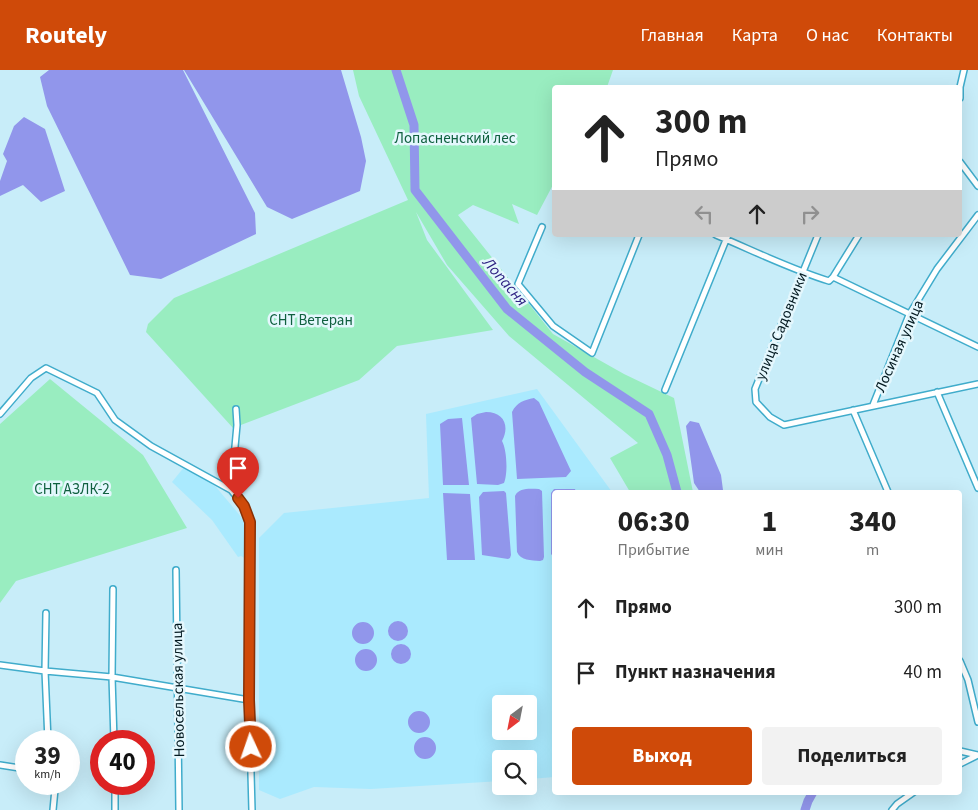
<!DOCTYPE html>
<html lang="ru">
<head>
<meta charset="utf-8">
<style>
  :root { --surface:#fff; --page:#f2f2f2; --text:#222; --muted:#767676; --accent:#cf4a09 }
  body { margin:0; font-family:"Source Sans 3",sans-serif; background:var(--page); color:var(--text); height:100vh; display:flex; flex-direction:column; font-size:19px; white-space:nowrap }
  * { box-sizing:border-box; margin:0 }
  p { font-size:16px; color:var(--muted) }
  .icon { flex:none; width:28px; height:28px; fill:none; stroke:currentColor; stroke-width:2; stroke-linecap:round; stroke-linejoin:round }
  .map { position:relative; flex:1; overflow:hidden }
  .side { position:absolute; left:552px; top:420px; width:410px; height:305px; display:flex; flex-direction:column; background:var(--surface); border-radius:5px; box-shadow:0 5px 20px #0002 }
  .side>* { flex:none }
  .hud { position:absolute; left:552px; top:15px; width:410px; height:152px; border-radius:5px; box-shadow:0 5px 20px #0002; background:#fff; color:var(--text); overflow:hidden }
  .needle { width:32px; rotate:212deg }
  .fabs { position:absolute; left:492px; top:625px; display:grid; gap:10px }
  .fabs a { display:grid; place-items:center; width:45px; height:45px; border-radius:5px; background:var(--surface); box-shadow:0 5px 20px #0002; font-size:25px }
  .speed { position:absolute; left:15px; top:660px; display:flex; gap:10px; font-size:25px; font-weight:700; text-align:center }
  .speed>* { display:grid; place-content:center; width:65px; height:65px; border-radius:50%; background:var(--surface); box-shadow:0 5px 20px #0002; line-height:1 }
  .speed small { font-size:12px; font-weight:400 }
  .speed .limit { border:8px solid #d22; background:#fff; color:#111 }
  .pin { position:absolute; display:grid; place-items:center; width:42px; height:42px; color:#fff; margin:-51px -21px; border-radius:50% 50% 50% 0; rotate:-45deg; box-shadow:0 0 5px #0007 }
  .pin .icon { rotate:45deg }
  .me { position:absolute; width:55px; margin:-28px; rotate:357deg; stroke-linejoin:round; filter:drop-shadow(0 0 4px #0008) }
  .turn { display:flex; align-items:center; gap:18px; height:105px; padding:0 20px; font-size:22px }
  .turn .icon { width:65px; height:65px; stroke-width:2.5 }
  .turn b { display:block; font-size:35px; line-height:42px }
  .lanes { display:flex; align-items:center; height:48px; padding:0 20px; background:#0003; justify-content:center; gap:25px; direction:ltr }
  .lanes .off { opacity:.35 }
  .eta { display:flex; justify-content:space-evenly; align-items:center; height:85px; text-align:center }
  .eta b { font-size:30px; font-weight:700; line-height:35px }
  .action { display:flex; gap:10px; margin-top:auto; padding:10px 20px }
  .action a { flex:1; height:58px; border-radius:5px; background:var(--accent); color:#fff; font-size:20px; font-weight:700; line-height:58px; text-align:center }
  .action a+a { background:var(--page); color:var(--text) }
  ul { padding:0; list-style:none }
  li { display:flex; align-items:center; gap:15px; height:65px; padding:0 20px }
  li div { flex:1 }
  li b { display:block; font-size:19px }
  li em { font-style:normal }
  header { display:flex; align-items:center; gap:30px; box-sizing:border-box; height:70px; padding:0 25px; background:var(--accent); color:#fff }
  header strong { font-size:24px }
  nav { display:flex; gap:28px; margin-inline-start:auto; font-size:18px }
  .map>svg:first-child { display:block }
  .built { fill:#aaeafe; fill-rule:evenodd }
  .green { fill:#99edc0 }
  .water { fill:#9196eb }
  .lines { fill:none; stroke-linecap:round; stroke-linejoin:round }
  .river { stroke:#9196eb; stroke-width:9 }
  .minor-casing { stroke:#40accb; stroke-width:8 }
  .minor { stroke:#fff; stroke-width:5 }
  .route-casing { stroke:#873006; stroke-width:12 }
  .route { stroke:#cf4a09; stroke-width:9 }
  .labels { text-anchor:middle; stroke-width:5; stroke-linejoin:round; paint-order:stroke }
  .park-label { font-size:15px; fill:#0f603f; stroke:#e4f7fd }
  .street-label { font-size:15px; fill:#031920; stroke:#e4f7fd }
  .water-label { font-size:16px; font-style:italic; fill:#2d2182; stroke:#e4f7fd }
</style>
</head>
<body>
<header>
<strong>Routely</strong>
<nav><a>Главная</a><a>Карта</a><a>О нас</a><a>Контакты</a></nav>
</header>
<div class="map">
<svg width="978" height="740" viewBox="0 0 978 740">
  <rect width="100%" height="100%" fill="#c8edf9"/>
  <!-- built -->
  <path class="built" d="M537,319L612,422H555V707L529,709V689H501V711L371,719L314,717L280,729L259,720V468L284,443L429,428L426,344ZM501,634H529V661H501Z
    M185,396L216,417L248,455V490L241,486L238,487L212,450L172,412Z"/>
  <!-- green -->
  <path class="green" d="M353,0H613L607,17L555,18V111L537,145L512,134L519,154L473,135L458,145L553,264L624,304L674,328L693,422H630L610,388L638,373L509,266L447,195L416,142L427,170L493,260L397,276L359,310L233,358L146,262L148,254L174,228L408,130L359,26Z
    M50,309L143,385L187,458L16,511L0,533V354Z"/>
  <!-- water -->
  <path class="water" d="M49,0H183L255,143L256,164L161,209L130,205L47,36L40,7Z
    M184,0H341L361,67L366,91L360,121L292,149L267,137Z
    M24,47L45,59L65,121L41,132L23,115L0,126V111L7,91L3,84L14,56Z
    M534,328L539,332L571,401L566,407L517,409L512,342C517,332 524,330 534,328Z
    M486,342C504,342 510,356 502,371C507,380 508,404 504,413L498,415L477,414L471,348L477,344Z
    M462,348L469,415H443L440,354L448,349Z
    M690,351L699,353L721,405L723,420L720,422H700L694,413L686,356Z
    M539,419L542,421L544,487L543,490L540,491C531,490 521,491 517,482L515,426C519,417 531,419 539,419Z
    M554,419H575L576,422H555V489L551,484V423Z
    M504,421L506,423L511,485L510,488L508,489L482,485L479,427L483,422Z
    M443,423L470,424L475,490H447Z
    M388 561a10 10 0 1 1 20 0a10 10 0 1 1-20 0Z
    M352 563a11 11 0 1 1 22 0a11 11 0 1 1-22 0Z
    M391 584a10 10 0 1 1 20 0a10 10 0 1 1-20 0Z
    M355 590a11 11 0 1 1 22 0a11 11 0 1 1-22 0Z
    M408 652a11 11 0 1 1 22 0a11 11 0 1 1-22 0Z
    M414 678a11 11 0 1 1 22 0a11 11 0 1 1-22 0Z"/>
  <g class="lines">
    <!-- river -->
    <path class="river" d="M396,0L414,55L415,120L507,239L585,302L649,344L667,385L677,422
      M805,740L808,731L813,722"/>
    <!-- minor casing -->
    <g class="minor-casing">
      <path id="minor" d="M960,28V17L964,0
        M960,92L978,116
        M542,157L518,214L553,256L592,283L639,165
        M716,165C754,181 790,199 829,211L833,207L978,277
        M818,165L755,319L756,332L770,347L784,355L978,314
        M833,207L859,165
        M665,320L728,165
        M937,322L978,418
        M873,335L909,245L937,199L978,145
        M853,340L888,422
        M0,344L31,308L46,298L97,323L115,350L151,376L231,420L244,436L250,452L249,630L252,740
        M231,420L237,355L236,339
        M176,500L179,740
        M113,519L112,607L114,671
        M46,543L45,601L48,671
        M960,591L968,610L978,652
        M0,595L45,601L112,607L249,630
        M960,681L978,685
        M960,694L978,685
        M0,695L26,699
        M115,714V740
        M53,740L55,719L53,714
        M892,740L897,734L914,722"/>
    </g>
    <!-- minor -->
    <use href="#minor" class="minor"/>
  </g>
  <g class="lines">
    <!-- route casing -->
    <g class="route-casing">
      <path id="route" d="M238,428L244,436L250,452L249,630L251,677"/>
    </g>
    <!-- route -->
    <use href="#route" class="route"/>
  </g>
  <g class="labels">
    <!-- park labels -->
    <g class="park-label">
      <text x="455" y="73">Лопасненский лес</text>
      <text x="311" y="255">СНТ Ветеран</text>
      <text x="72" y="424">СНТ АЗЛК-2</text>
    </g>
    <!-- street labels -->
    <g class="street-label">
      <text transform="translate(781 256) rotate(-68)" y="5">улица Садовники</text>
      <text transform="translate(899 276) rotate(-66)" y="5">Лосиная улица</text>
      <text transform="translate(178 620) rotate(-91)" y="5">Новосельская улица</text>
    </g>
    <!-- water labels -->
    <g class="water-label">
      <text transform="translate(506 211) rotate(49)" y="6">Лопасня</text>
    </g>
  </g>
</svg>
<div class="fabs">
<a><svg class="needle" viewBox="-14 -14 28 28"><path d="M0-13l5 13h-10z" fill="#e53935"/><path d="M0 13l5-13h-10z" fill="#767676"/></svg></a>
<a><svg class="icon" aria-label="search" viewBox="0 0 24 24"><circle cx="10" cy="10" r="6"/><path d="M15 15l6 6"/></svg></a>
</div>
<div class="speed"><div>39<small>km/h</small></div><div class="limit">40</div></div>
<div class="pin" style="left:238px;top:428px;background:#d93025"><svg class="icon" aria-label="arrive" viewBox="0 0 24 24"><path d="M6 21V4h12l-3 4 3 4H6"/></svg></div>
<svg class="me" style="left:251px;top:677px" viewBox="-20 -20 40 40"><circle r="17" fill="#cf4a09" stroke="#fff" stroke-width="3"/><path d="M0-11L8 9 0 5-8 9z" fill="#fff"/></svg>
<div class="hud">
<div class="turn"><svg class="icon" aria-label="ahead" viewBox="0 0 24 24"><path d="M12 20V5M6 11l6-6 6 6"/></svg><div><b>300 m</b>Прямо</div></div>
<div class="lanes"><svg class="icon off" aria-label="left" viewBox="0 0 24 24"><path d="M17 20v-9H6M10 6l-5 5 5 5"/></svg><svg class="icon" aria-label="ahead" viewBox="0 0 24 24"><path d="M12 20V5M6 11l6-6 6 6"/></svg><svg class="icon off" aria-label="right" viewBox="0 0 24 24"><path d="M7 20v-9h11M14 6l5 5-5 5"/></svg></div>
</div>
<section class="side">
<div class="eta">
<div><b>06:30</b><p>Прибытие</p></div>
<div><b>1</b><p>мин</p></div>
<div><b>340</b><p>m</p></div>
</div>
<ul>
<li><svg class="icon" aria-label="ahead" viewBox="0 0 24 24"><path d="M12 20V5M6 11l6-6 6 6"/></svg><div><b>Прямо</b></div><em>300 m</em></li>
<li><svg class="icon" aria-label="arrive" viewBox="0 0 24 24"><path d="M6 21V4h12l-3 4 3 4H6"/></svg><div><b>Пункт назначения</b></div><em>40 m</em></li>
</ul>
<div class="action"><a>Выход</a><a>Поделиться</a></div>
</section>
</div>
</body>
</html>
